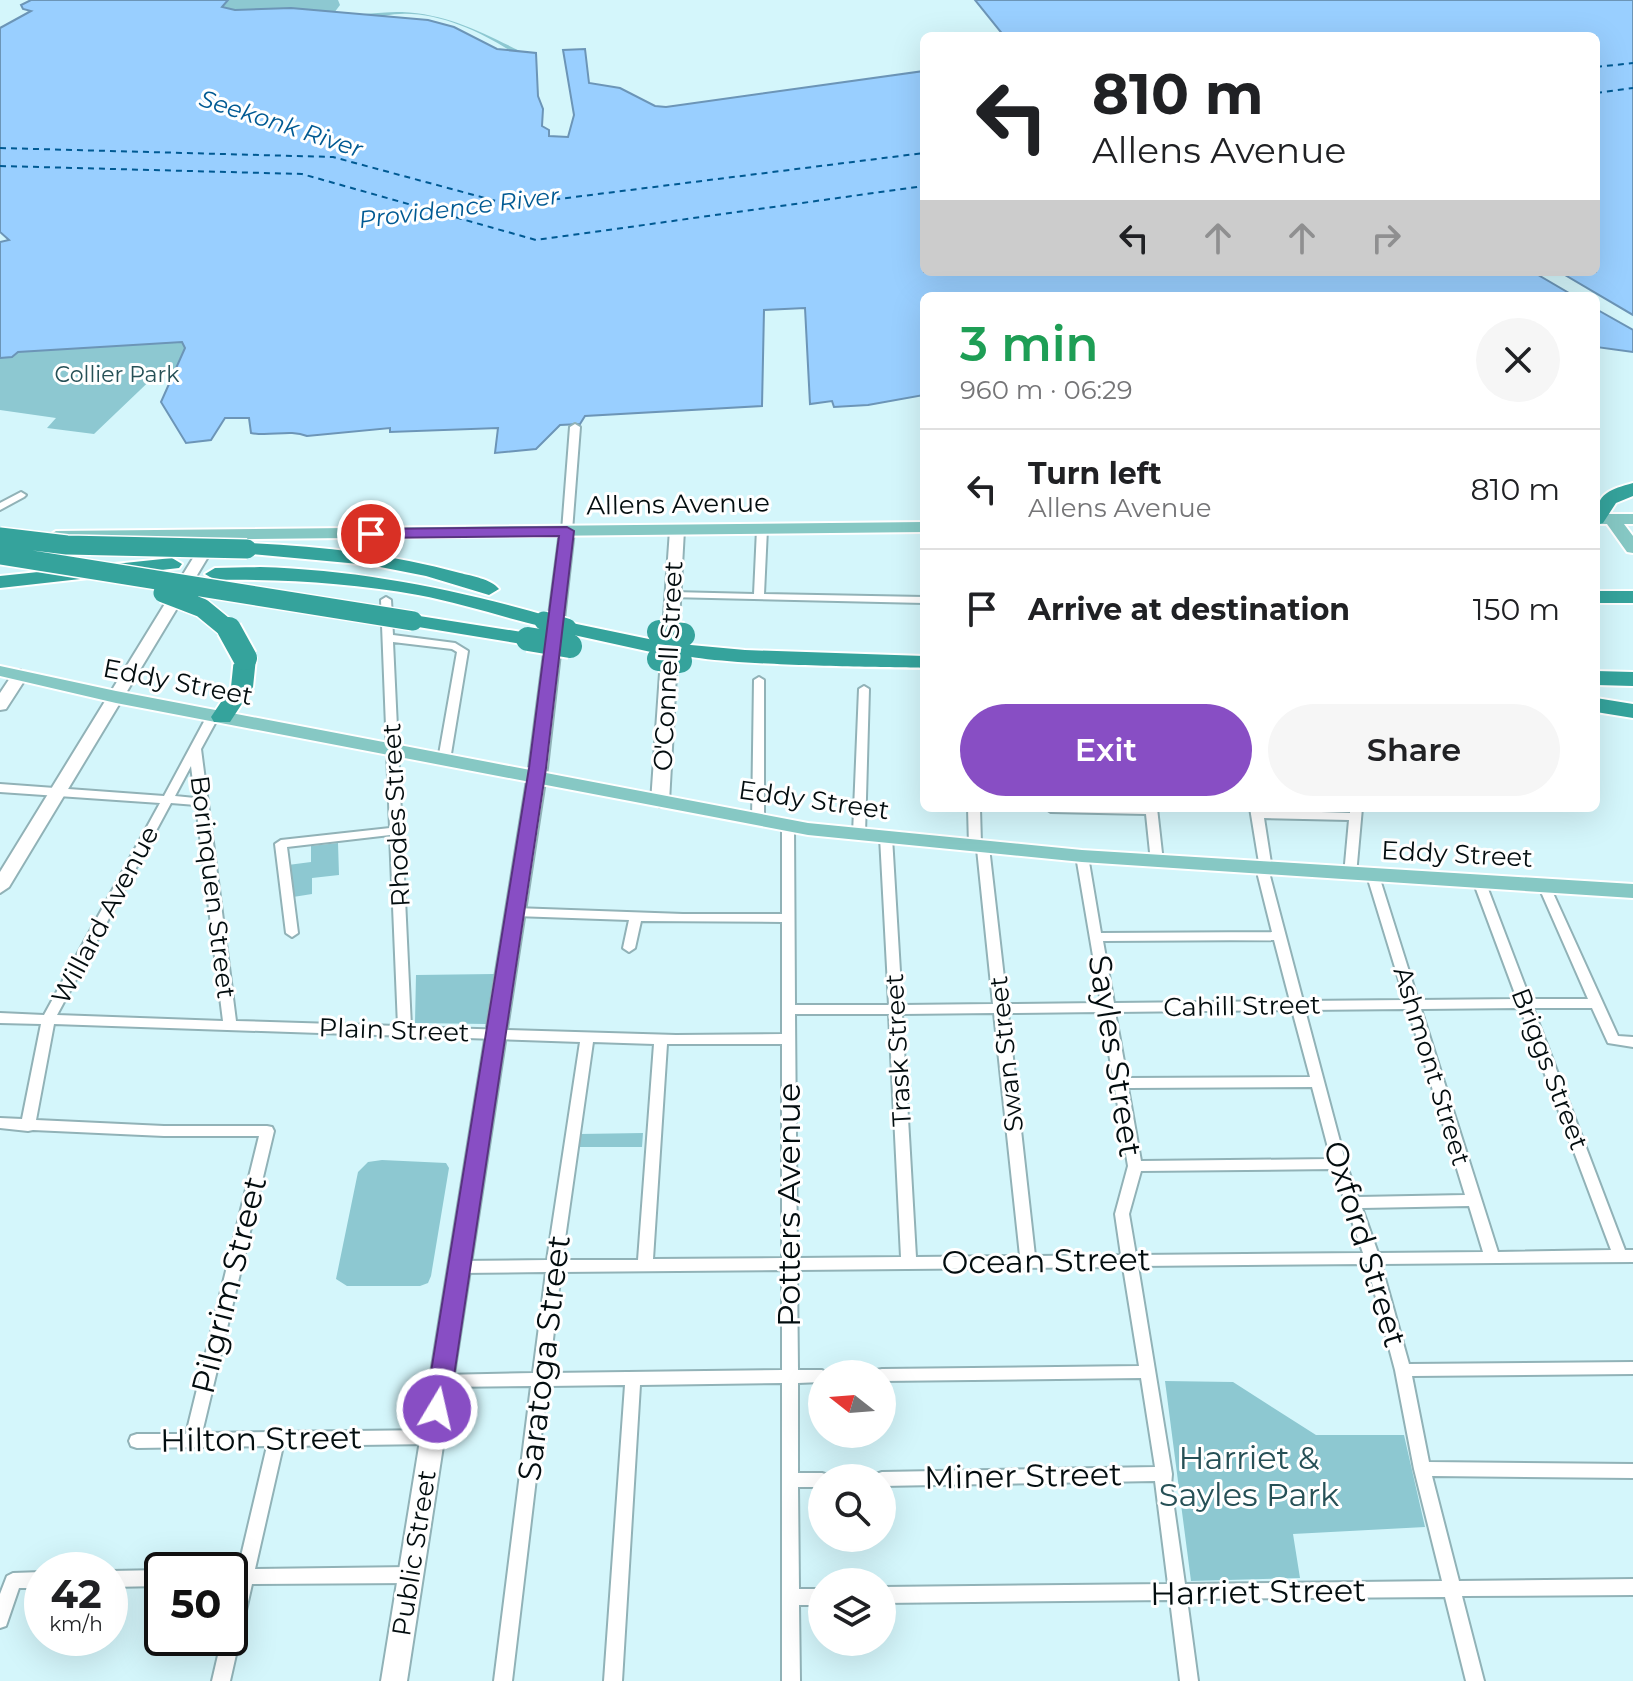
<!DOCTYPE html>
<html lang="en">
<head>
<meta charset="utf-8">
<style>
  :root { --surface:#fff; --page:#f6f6f6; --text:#202124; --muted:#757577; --line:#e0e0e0; --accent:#884ec4 }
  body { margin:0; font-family:Montserrat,sans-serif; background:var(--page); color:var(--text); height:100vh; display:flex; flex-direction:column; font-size:30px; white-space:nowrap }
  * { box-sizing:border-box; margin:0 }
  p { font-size:26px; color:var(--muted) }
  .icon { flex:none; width:44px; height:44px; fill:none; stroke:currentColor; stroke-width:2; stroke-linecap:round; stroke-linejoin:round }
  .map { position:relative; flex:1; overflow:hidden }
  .drawer { position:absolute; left:920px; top:292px; width:680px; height:520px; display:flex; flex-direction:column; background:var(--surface); border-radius:12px; box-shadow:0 8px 32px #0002 }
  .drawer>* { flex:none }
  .guide { position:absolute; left:920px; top:32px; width:680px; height:244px; border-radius:12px; box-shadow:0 8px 32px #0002; background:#fff; color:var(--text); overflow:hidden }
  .needle { width:52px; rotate:287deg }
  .controls { position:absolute; left:808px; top:1360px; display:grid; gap:16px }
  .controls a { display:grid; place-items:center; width:88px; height:88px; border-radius:50%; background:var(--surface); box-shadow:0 8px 32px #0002; font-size:40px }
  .speed { position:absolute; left:24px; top:1552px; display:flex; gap:16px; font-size:40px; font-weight:700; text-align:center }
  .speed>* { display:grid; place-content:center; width:104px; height:104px; border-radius:50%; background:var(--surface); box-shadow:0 8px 32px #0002; line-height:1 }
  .speed small { font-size:20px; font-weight:400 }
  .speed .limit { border:4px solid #111; border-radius:12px; background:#fff; color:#111 }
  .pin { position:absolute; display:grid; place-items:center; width:68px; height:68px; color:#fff; margin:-34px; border:4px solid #fff; border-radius:50%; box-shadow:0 2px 8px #0007 }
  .me { position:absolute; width:88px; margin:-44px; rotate:9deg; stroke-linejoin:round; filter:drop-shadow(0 0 6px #0008) }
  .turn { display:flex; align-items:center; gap:28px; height:168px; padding:0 40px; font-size:36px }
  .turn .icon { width:104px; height:104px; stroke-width:2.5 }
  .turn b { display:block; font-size:56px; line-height:68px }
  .lanes { display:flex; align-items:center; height:76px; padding:0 40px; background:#0003; justify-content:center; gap:40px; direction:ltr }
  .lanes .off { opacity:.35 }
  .round { display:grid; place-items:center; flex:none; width:84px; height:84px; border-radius:42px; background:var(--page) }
  .overview { display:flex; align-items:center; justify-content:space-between; height:136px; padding:0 40px }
  h1 { font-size:48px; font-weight:600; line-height:60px; color:#1e9e55 }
  .button { display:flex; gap:16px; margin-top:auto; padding:16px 40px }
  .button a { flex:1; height:92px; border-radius:48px; background:var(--accent); color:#fff; font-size:32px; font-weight:600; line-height:92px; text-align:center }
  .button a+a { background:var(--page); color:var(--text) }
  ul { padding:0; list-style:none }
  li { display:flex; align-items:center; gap:24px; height:120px; padding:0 40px; border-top:2px solid var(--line) }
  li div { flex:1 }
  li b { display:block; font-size:30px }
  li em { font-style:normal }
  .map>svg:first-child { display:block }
  .green { fill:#8dc8d1 }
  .water { fill:#99cfff; stroke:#6c95b7; stroke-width:2 }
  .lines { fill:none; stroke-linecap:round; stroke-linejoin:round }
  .ferry { stroke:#005a93; stroke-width:2; stroke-dasharray:6 5; stroke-linecap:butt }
  .street-casing { stroke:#91b2b7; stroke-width:4 }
  .secondary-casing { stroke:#91b2b7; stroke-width:4 }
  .primary-casing { stroke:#fff; stroke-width:4 }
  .highway-casing { stroke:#fff; stroke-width:4 }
  .street { fill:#fff; fill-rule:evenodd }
  .secondary { fill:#fff; fill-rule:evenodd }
  .primary { fill:#86c8c4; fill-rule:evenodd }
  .highway { fill:#35a39c; fill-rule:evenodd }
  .highway-bridge-far1-casing { stroke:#fff; stroke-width:22; stroke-linecap:butt }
  .highway-bridge-casing { stroke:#fff; stroke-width:28; stroke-linecap:butt }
  .highway-bridge-far1 { stroke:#35a39c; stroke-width:19 }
  .highway-bridge { stroke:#35a39c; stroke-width:24 }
  .route { fill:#884ec4; stroke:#58337f; stroke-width:2 }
  .labels { text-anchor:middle; stroke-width:6; stroke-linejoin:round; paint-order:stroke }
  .far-park-label { font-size:22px; fill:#265056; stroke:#fff }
  .far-water-label { font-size:24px; font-style:italic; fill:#005a93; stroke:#fff }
  .street-label { font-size:26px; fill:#030d0f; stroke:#fff }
  .near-street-label { font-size:32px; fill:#030d0f; stroke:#fff }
  .near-park-label { font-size:32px; fill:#265056; stroke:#fff }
</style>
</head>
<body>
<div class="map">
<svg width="1633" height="1681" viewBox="0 0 1633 1681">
  <rect width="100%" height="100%" fill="#d4f6fb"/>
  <!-- green -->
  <path class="green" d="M218,0H338L340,5L334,13C358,17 379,11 402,12C447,14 481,32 520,51L509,50C474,28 426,7 384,16L241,15L211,4Z
    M177,341L186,343L185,348L173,376L161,370L94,434L47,428L56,418L0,410V358L12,357L18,352Z
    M338,843L339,875L312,878V894L293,897L288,865L311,862V846Z
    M494,974L486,1024L415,1023L416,975Z
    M643,1133L642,1147H578L579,1134Z
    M382,1160L446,1163L449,1168L431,1276L428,1283L420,1286H347L336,1279L358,1172L368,1162Z
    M1165,1381L1233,1382L1316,1435H1404L1425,1527L1293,1534L1300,1578L1191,1581Z"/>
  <!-- water -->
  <path class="water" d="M31,0H228L222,7L235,10L291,8L428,20L454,27L497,49L536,53L538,96L543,109L542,126L549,130V136L568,137L574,115L563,50L585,49L589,83L620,88L655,106L666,107L924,71V272H1533L1574,296H924V395L868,405L834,407L832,401L810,404L805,308L764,310L762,406L585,416L580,424L560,425L536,449L495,453L498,428L390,432V428L307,436C290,429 269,437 251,433L249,418H225L211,440L186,443L161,402L185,348L182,342L18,352L12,357L0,358V242L9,240L0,232V28L31,11L23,9L21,5Z
    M975,0H1633V315L1560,272H1596V36H1004Z
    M1596,309L1633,330V352L1596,347Z"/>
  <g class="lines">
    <!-- ferry -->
    <path class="ferry" d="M1596,67L1633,63
      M1596,93L1633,88
      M0,148L333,157L511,205L924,153
      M0,166L302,174L536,240L924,186"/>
    <!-- street casing -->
    <g class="street-casing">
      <path id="street" d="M575,424L580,427L572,531L567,534L562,531L570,427Z
        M21,492L26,495L24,497L0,510V503Z
        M762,526L767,529L764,594L924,597V603L669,597L668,595L673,592L754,594L757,529Z
        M386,597L391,600L393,635L455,643L468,651L450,760L444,763L438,760L457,652L452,649L393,642L411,1027L676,1035L782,1034V922L641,921L635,948L629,952L623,948L629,920L515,916L509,912L515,908L683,914H782V825L788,821L794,825L795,1005H889L880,837L886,833L892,837L902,1005L993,1004L977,849H971L969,846L968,808H980L981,844H987L989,847L1007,1004L1101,1003L1076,856L1078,853H1086L1088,856L1101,933L1272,932L1258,876L1259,863L1250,808H1262V810L1350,813V808H1362L1356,875L1350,879L1344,875L1349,820L1264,818L1271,863L1270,876L1303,1001L1405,1000L1367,876L1373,872L1379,876L1418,1000L1517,999L1473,881L1479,877L1485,881L1530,999H1588L1538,885L1540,882H1548L1618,1036L1633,1037V1047L1608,1043L1592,1008H1533L1625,1250H1633V1262L1381,1264L1409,1364L1633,1362V1374L1412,1376L1429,1462L1633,1464V1478L1432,1476L1459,1581L1633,1579V1595L1462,1596L1484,1681H1466L1445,1597L1187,1599L1198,1681H1180L1170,1600L882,1603V1587L1168,1584L1155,1481L882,1486V1478H874L876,1474L882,1472L1155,1467L1141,1378L882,1381V1374H875L876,1370L882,1369L1139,1366L1123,1267L797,1270L798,1370H822L829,1374H822V1382L798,1383V1473H822L828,1475L829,1478H822V1487H798L799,1589H822V1605H799L800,1681H782V1383L640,1385L622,1681H604L625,1385L547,1386L512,1681H494L531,1386L441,1387L435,1386L433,1381L435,1376L441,1375L533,1373L546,1272L459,1273L454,1271L452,1267L454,1263L459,1261L547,1260L580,1042L54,1024L36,1120L164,1126H267L272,1127L274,1131L202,1433L432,1430L438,1432L440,1437L438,1442L432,1444L283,1446L255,1569L411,1567L417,1570L419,1575L417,1580L411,1583L252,1584L230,1681H212L222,1638H230V1605L235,1584L230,1585L229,1570L238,1569L267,1446L137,1448L131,1446L129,1441L131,1436L137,1434H186L259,1136H164L33,1130L28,1131L0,1128V1118L22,1119L41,1024L0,1023V1013L44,1015L160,803L0,792V784L164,796L207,716L213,713L217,714L219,716L201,749L236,1021L398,1026L390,835L287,847L298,933L292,937L286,933L275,844L281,840L390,828L381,600ZM191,766L195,798L175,796ZM171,803L196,805L223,1021L57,1015ZM1274,940L1290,1001L1114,1003L1103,941ZM1520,1008L1611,1250L1498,1252L1421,1009ZM1408,1009L1465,1195L1358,1197L1346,1164L1305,1010ZM1292,1010L1310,1077L1127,1078L1115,1012ZM1102,1012L1128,1166L1115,1214L1121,1255L1035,1256L1008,1013ZM994,1013L1020,1256L916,1257L902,1014ZM795,1014H889L901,1257L797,1258ZM593,1042L654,1044L638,1260H562ZM667,1044H782V1258L653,1259ZM1312,1087L1331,1159L1141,1161L1128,1088ZM1334,1169L1363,1253L1136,1255L1129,1214L1141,1171ZM1469,1206L1483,1252L1378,1253L1362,1208ZM1367,1264L1395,1370L1414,1469L1442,1581L1185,1584L1171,1486L1172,1474L1138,1266ZM782,1270V1370L549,1373L561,1272Z
        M759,677L764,680V820L758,824L752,820L754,680Z
        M864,686L869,689L865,834L859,838L853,834L859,689Z
        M1045,808H1157L1163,862L1157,866L1151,862L1146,814L1051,812Z
        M162,1570V1586L110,1587V1571Z
        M42,1572V1588H19L6,1626L0,1628V1594L7,1576L13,1573Z"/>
    </g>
    <!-- secondary casing -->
    <g class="secondary-casing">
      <path id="secondary" d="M677,526L684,530L669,802L660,807L651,802L670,530Z
        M567,527L574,531L547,768L407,1681H381L529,768L560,531Z
        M213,533L220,537L9,887L0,893V872L206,537Z
        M20,670L28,675L6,709L0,710V693L14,672Z"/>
    </g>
    <!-- primary casing -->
    <g class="primary-casing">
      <path id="primary" d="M1596,514H1633V524H1624L1633,536V553L1627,552L1607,524H1596Z
        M924,522V532L56,541L48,536L56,531Z
        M0,666L116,691L808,823L1082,850L1633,884V898L1082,862L808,835L116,703L0,676Z"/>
    </g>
    <!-- highway casing -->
    <g class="highway-casing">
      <path id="highway" d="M1633,483V496L1616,503L1603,523L1596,525C1596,495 1604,491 1633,483Z
        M247,543C320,546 390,554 460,573C472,576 491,579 499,589L489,595L426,576L370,565L240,553L237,549L240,545Z
        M172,558L182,564L179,568L0,588V576Z
        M260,567C360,570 455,589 551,617L555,621L544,627C502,617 461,603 418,595C351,583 284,579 215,580L205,574L215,568Z
        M1596,591H1633V603H1596Z
        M413,615L528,633L539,639L528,645L406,625L402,621Z
        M567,622L668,643L671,648L680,644L745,650L924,656V668C889,667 683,666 669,650L660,654L560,632L556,628L560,624Z
        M245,652L256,658L253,687L230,722H214L211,717L231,687L234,658Z
        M1596,671L1633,672V686L1596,685Z
        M1596,698L1633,704V718L1596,712Z"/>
    </g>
    <!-- street -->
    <use href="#street" class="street"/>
    <!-- secondary -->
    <use href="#secondary" class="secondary"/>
    <!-- primary -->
    <use href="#primary" class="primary"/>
    <!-- highway -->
    <use href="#highway" class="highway"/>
    <!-- highway-bridge-far1 casing -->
    <g class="highway-bridge-far1-casing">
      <path id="highway-bridge-far1" d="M0,537L67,545L247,549
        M0,555L413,621
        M163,593L202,608L230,631
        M544,621L567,628"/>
    </g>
    <!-- highway-bridge casing -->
    <g class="highway-bridge-casing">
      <path id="highway-bridge" d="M229,629L245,658
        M659,632L683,635
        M528,639L570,646
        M659,659L680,661"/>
    </g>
    <!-- highway-bridge-far1 -->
    <use href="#highway-bridge-far1" class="highway-bridge-far1"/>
    <!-- highway-bridge -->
    <use href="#highway-bridge" class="highway-bridge"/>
  </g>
  <!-- route -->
  <path class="route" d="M567,527L574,531L546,768L449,1409L445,1416L437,1419L428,1416L425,1409L529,768L559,536L371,538L364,534L371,529Z"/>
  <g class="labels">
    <!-- far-park labels -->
    <g class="far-park-label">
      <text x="117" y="382">Collier Park</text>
    </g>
    <!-- far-water labels -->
    <g class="far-water-label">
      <text transform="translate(281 124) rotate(18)" y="8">Seekonk River</text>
      <text transform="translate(459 208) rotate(-7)" y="8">Providence River</text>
    </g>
    <!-- street labels -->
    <g class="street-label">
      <text transform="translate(678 504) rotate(-1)" y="9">Allens Avenue</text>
      <text transform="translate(668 666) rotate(-87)" y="9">O'Connell Street</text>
      <text transform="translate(178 682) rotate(11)" y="9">Eddy Street</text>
      <text transform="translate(814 800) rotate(8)" y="9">Eddy Street</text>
      <text transform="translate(396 815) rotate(-93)" y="9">Rhodes Street</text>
      <text transform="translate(1457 854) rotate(3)" y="9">Eddy Street</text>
      <text transform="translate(213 887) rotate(83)" y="9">Borinquen Street</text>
      <text transform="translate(105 915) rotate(-62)" y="9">Willard Avenue</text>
      <text transform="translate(1242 1006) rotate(-1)" y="9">Cahill Street</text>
      <text transform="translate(394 1030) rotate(2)" y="9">Plain Street</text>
      <text transform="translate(898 1050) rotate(-93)" y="9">Trask Street</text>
      <text transform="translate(1006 1054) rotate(-96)" y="9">Swan Street</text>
      <text transform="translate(1432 1066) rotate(73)" y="9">Ashmont Street</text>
      <text transform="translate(1550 1069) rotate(69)" y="9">Briggs Street</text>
      <text transform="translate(414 1553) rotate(-81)" y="9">Public Street</text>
    </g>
    <!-- near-street labels -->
    <g class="near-street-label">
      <text transform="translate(1115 1056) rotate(81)" y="11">Sayles Street</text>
      <text transform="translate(789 1205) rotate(-90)" y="11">Potters Avenue</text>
      <text transform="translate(1365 1244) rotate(73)" y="11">Oxford Street</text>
      <text transform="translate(1046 1261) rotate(-1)" y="11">Ocean Street</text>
      <text transform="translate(229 1285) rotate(-76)" y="11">Pilgrim Street</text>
      <text transform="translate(544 1358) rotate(-83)" y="11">Saratoga Street</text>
      <text transform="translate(261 1439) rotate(-1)" y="11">Hilton Street</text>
      <text transform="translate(1023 1476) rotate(-1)" y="11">Miner Street</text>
      <text transform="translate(1258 1592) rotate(-1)" y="11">Harriet Street</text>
    </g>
    <!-- near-park labels -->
    <g class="near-park-label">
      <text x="1249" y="1469">Harriet &amp;<tspan x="1249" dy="37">Sayles Park</tspan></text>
    </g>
  </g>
</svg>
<div class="controls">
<a><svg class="needle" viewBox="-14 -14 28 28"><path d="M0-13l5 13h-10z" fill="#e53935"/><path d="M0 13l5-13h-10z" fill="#757577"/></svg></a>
<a><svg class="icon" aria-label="search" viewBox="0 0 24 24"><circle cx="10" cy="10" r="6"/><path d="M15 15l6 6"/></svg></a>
<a><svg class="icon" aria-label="layers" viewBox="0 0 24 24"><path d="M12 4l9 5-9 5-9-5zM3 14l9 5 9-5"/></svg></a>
</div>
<div class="speed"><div>42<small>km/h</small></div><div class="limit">50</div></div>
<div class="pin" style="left:371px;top:534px;background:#d93025"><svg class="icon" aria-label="arrive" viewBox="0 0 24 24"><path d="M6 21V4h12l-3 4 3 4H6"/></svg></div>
<svg class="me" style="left:437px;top:1409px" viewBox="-20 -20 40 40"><circle r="17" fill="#884ec4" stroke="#fff" stroke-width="3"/><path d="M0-11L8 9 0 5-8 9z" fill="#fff"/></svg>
<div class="guide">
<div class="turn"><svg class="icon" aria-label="left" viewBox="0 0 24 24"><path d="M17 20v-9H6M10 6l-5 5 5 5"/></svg><div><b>810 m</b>Allens Avenue</div></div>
<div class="lanes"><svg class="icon" aria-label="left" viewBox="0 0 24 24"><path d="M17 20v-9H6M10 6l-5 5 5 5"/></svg><svg class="icon off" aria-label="ahead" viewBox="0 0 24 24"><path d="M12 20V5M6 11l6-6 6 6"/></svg><svg class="icon off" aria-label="ahead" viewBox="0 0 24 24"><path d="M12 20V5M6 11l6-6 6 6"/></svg><svg class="icon off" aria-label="right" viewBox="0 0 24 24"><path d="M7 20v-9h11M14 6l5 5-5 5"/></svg></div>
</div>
<section class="drawer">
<div class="overview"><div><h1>3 min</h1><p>960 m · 06:29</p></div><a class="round"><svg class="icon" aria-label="close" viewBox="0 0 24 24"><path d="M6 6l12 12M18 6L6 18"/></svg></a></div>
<ul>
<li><svg class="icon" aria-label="left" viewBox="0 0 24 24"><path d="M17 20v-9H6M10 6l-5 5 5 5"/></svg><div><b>Turn left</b><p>Allens Avenue</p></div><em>810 m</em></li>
<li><svg class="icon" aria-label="arrive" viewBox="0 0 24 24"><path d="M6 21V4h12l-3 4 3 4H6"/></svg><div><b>Arrive at destination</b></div><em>150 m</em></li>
</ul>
<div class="button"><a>Exit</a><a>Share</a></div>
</section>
</div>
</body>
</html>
